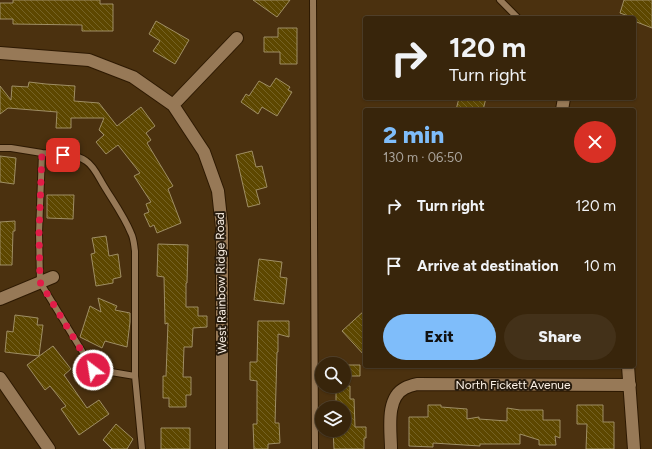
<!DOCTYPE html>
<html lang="en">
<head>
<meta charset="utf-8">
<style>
  :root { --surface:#38250b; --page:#433119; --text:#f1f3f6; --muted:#aba59d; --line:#52422c; --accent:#7fbdfa }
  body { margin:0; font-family:Figtree,sans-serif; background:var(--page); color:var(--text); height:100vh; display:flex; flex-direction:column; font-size:15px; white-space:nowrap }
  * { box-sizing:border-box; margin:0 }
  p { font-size:13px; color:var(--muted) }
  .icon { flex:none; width:22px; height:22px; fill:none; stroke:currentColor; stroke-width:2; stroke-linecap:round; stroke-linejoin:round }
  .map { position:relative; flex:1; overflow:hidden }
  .sheet { position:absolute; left:363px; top:108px; width:273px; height:260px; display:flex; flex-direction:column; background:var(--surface); border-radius:4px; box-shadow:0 1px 3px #0004,0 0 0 1px var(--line) }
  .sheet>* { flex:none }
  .guide { position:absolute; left:363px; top:16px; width:273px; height:84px; border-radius:4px; box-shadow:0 1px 3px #0004,0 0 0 1px var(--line); background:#38250b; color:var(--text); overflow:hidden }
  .fabs { position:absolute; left:315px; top:357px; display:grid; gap:8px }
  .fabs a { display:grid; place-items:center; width:36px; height:36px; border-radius:50%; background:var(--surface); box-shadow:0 1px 3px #0004,0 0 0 1px var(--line); font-size:20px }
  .pin { position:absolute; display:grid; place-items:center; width:34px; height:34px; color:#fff; margin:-17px; border-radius:8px; box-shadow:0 2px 6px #0006 }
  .me { position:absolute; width:44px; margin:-22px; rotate:329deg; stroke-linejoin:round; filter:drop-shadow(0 0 3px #0008) }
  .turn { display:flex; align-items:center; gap:14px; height:84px; padding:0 20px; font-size:18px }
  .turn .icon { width:52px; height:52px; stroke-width:2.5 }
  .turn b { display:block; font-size:28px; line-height:34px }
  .round { display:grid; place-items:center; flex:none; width:42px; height:42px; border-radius:21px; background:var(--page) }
  .head { display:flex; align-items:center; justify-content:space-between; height:68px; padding:0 20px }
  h1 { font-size:24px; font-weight:800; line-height:30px; color:var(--accent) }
  .primary-button { display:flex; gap:8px; margin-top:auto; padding:8px 20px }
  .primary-button a { flex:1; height:46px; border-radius:24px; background:var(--accent); color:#111; font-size:16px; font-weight:800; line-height:46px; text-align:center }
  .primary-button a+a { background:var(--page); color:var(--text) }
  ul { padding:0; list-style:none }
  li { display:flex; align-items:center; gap:12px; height:60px; padding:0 20px }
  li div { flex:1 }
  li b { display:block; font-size:15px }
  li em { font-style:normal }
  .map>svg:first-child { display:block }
  .building { fill:url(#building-back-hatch); stroke:#9f8e64 }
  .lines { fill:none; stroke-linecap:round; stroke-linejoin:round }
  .service-casing { stroke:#2d1902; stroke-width:8 }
  .minor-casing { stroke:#2d1902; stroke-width:14 }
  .service { stroke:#977957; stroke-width:6 }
  .minor { stroke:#977957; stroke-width:12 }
  .route { stroke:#e11d48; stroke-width:7; stroke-dasharray:0 12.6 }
  .labels { text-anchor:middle; stroke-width:4; stroke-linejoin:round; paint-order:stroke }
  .street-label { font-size:12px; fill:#fdf3e8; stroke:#281c0e }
</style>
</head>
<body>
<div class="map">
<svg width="652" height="449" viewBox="0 0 652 449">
  <defs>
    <pattern id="building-back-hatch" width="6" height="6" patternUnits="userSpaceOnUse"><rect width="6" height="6" fill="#5d4700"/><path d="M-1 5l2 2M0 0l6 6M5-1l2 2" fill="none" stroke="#756225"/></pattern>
  </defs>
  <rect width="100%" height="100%" fill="#4b310f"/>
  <!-- building -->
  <path class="building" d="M13,0H100V4H113V31H82V25L13,24V19H0V3H13Z
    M253,0H290L277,17Z
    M624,0H652V28L634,21V18L620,13Z
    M156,21L189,40L175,64L153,51L160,41L149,34Z
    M278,28H297V64H280V52H264V37H278Z
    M276,78L290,87L288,90L292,92L277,116L262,107L258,114L241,102L246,94L249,96L259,81L270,87Z
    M29,82L46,84L75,86L74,101L99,103L117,126L141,107L155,126L146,133L151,140L147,143L173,186L168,189L181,223L157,233L154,225L150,227L144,214L149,212L146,204L151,202L134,176L140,173L118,145L106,154L96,142L104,135L99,130L104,118H71V128H56L57,112L8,108L0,114V86L11,100L12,86L28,87Z
    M459,98H486L483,110H456Z
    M252,151L256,167L262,166L267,187L256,190L260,204L248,207L236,155Z
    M0,156L16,158L14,184L0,182Z
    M47,195H74L73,219L47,218Z
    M15,221V231H13L12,265H0V222Z
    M106,236L109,256L118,254L121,277L113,279V283L96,286L91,254L95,253L92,238Z
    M158,244L188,245L187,283H186V307H198V316H207V327L193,328L192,347H184L183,377H191V395H186V407H169V398H163V376H166L168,323L165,324L164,277L157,276Z
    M259,259L282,262L280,277L287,278L284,304L254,300Z
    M98,298L117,306L115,310L130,313V322L127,347L105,341L102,348L80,337L90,306L101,312Z
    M365,310V356L342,331Z
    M15,315L38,318L37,325H43L39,356L5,352L7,331L13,332Z
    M258,321H289V337L278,334V352H277L275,423H279L280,443L268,444V449H254L253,424H257V381L250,380V362H257Z
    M53,346L71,369L64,375L87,408L99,400L109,414L79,435L61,409L66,406L50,386L45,390L27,365Z
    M344,365H360V376H344Z
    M336,386H350V399H354L355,427H366V438H364V449H334L333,430H344V408H336Z
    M428,405H441V407L467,409V419L479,417V419L507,421V408L520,410H543V420H560V438L555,436L556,445H539V440L520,434V444H480V446L433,443V447L409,446V417H428Z
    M577,405H603V422H614V449H586L587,424H577Z
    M116,424L133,439L127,449H112L103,440Z
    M161,428H190V449H161Z"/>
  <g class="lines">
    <!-- service casing -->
    <g class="service-casing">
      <path id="service" d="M313,0L315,449
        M500,0L518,18
        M0,148H11L42,153L39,233L40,282L93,369L135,376
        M42,153C55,154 75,153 86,161C94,166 99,178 104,186C113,201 124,216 131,233C134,239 134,245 135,251V376L142,449"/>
    </g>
    <!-- minor casing -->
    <g class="minor-casing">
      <path id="minor" d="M0,53L89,60L133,77L173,105L204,152L218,191L222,228V449
        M173,105L237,38
        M562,110L564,98
        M0,299L53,277
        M628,366L634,449
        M0,378L49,449
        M391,449C391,431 385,398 405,388C409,386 413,385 417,384L630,385"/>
    </g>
    <!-- service -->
    <use href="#service" class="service"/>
    <!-- minor -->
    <use href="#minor" class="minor"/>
  </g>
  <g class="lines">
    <!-- route -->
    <path class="route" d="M63,155L42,153L39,233L40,282L93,370"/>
  </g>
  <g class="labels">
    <!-- street labels -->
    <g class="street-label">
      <text transform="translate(221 283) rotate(-91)" y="4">West Rainbow Ridge Road</text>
      <text x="513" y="389">North Fickett Avenue</text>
    </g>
  </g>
</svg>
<div class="fabs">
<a><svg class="icon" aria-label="search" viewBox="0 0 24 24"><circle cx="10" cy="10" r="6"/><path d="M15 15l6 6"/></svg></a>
<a><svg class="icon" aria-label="layers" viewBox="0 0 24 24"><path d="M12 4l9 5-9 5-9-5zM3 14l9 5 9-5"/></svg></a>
</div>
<div class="pin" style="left:63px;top:155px;background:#d93025"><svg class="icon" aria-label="arrive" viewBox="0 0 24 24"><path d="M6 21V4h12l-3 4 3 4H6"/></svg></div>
<svg class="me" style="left:93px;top:370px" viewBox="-20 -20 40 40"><circle r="17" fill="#e11d48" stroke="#fff" stroke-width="3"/><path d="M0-11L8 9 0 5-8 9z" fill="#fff"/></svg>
<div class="guide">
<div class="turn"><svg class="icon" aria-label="right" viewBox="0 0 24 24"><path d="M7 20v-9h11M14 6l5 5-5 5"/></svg><div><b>120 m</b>Turn right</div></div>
</div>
<section class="sheet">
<div class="head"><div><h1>2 min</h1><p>130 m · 06:50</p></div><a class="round" style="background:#d93025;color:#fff"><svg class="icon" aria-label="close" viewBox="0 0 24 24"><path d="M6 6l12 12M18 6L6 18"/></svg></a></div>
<ul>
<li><svg class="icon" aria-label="right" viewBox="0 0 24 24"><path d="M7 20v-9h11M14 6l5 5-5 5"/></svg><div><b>Turn right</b></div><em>120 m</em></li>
<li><svg class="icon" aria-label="arrive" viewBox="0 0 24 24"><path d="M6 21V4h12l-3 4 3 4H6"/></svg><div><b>Arrive at destination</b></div><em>10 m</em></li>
</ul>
<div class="primary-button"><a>Exit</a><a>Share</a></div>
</section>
</div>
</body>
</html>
